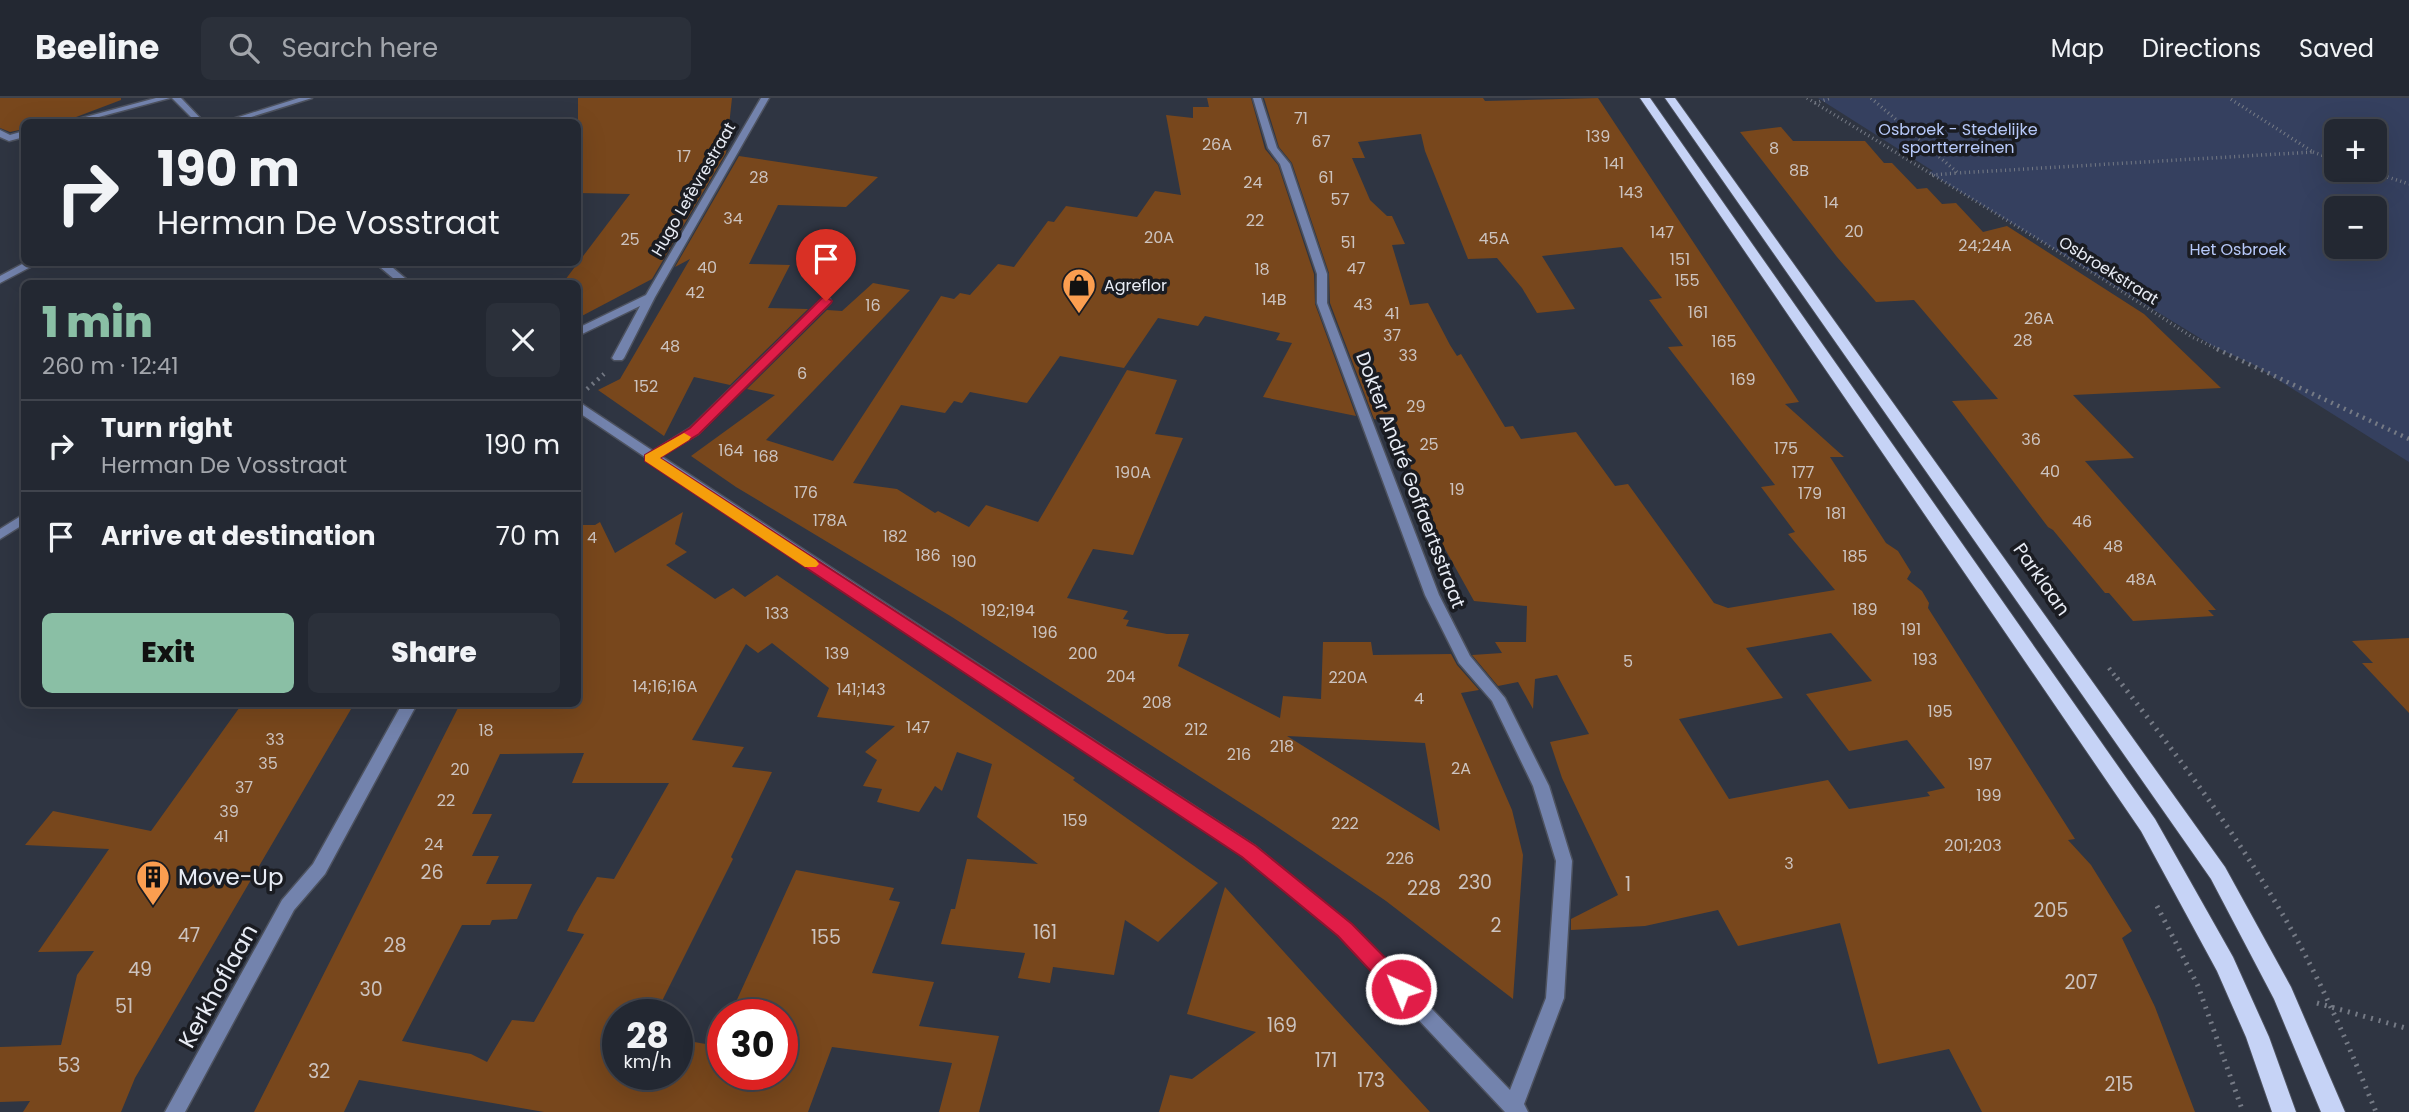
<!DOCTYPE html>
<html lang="en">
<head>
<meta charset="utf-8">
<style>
  :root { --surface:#232832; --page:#2b303a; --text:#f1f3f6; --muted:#a3a6ac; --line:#40444d; --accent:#8abfa5 }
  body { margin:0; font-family:Poppins,sans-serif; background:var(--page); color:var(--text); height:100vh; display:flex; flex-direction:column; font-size:26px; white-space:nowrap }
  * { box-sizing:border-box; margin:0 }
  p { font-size:23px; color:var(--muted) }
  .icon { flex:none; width:38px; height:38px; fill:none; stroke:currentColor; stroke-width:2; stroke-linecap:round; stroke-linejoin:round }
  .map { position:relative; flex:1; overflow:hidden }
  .sheet { position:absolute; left:21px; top:182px; width:560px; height:427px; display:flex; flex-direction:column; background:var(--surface); border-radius:10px; box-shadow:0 7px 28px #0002,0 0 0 2px var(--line) }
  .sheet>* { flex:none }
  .guide { position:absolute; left:21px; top:21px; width:560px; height:147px; border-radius:10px; box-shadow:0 7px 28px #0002,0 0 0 2px var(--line); background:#232832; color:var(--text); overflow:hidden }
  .controls { position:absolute; left:2324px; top:21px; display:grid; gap:14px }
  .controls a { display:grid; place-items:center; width:63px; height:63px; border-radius:10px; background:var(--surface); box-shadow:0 7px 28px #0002,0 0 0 2px var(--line); font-size:35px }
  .speed { position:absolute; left:602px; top:901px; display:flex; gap:14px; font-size:35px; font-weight:700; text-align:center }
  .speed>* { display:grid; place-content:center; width:91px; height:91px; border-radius:50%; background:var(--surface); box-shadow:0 7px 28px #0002,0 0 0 2px var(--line); line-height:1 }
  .speed small { font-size:18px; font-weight:400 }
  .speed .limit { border:10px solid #d22; background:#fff; color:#111 }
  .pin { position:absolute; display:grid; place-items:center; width:60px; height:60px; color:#fff; margin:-72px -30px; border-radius:50% 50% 50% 0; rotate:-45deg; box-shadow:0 0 7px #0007 }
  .pin .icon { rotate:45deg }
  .me { position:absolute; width:77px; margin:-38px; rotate:316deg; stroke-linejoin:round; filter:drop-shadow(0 0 5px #0008) }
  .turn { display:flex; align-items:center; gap:24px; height:147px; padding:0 21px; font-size:32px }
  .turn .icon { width:91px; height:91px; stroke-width:2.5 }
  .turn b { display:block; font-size:49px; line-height:60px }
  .round { display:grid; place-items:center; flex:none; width:74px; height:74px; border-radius:10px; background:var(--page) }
  .overview { display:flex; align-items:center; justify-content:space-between; height:119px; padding:0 21px }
  h1 { font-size:42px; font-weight:800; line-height:52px; color:var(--accent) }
  .cta { display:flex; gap:14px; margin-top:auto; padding:14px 21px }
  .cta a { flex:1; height:80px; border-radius:10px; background:var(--accent); color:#111; font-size:28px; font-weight:800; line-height:80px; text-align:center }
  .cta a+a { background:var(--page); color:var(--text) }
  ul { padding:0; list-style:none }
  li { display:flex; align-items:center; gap:21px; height:91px; padding:0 21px; border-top:2px solid var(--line) }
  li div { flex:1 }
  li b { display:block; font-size:26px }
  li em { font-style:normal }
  header { display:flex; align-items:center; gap:42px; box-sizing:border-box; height:98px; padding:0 35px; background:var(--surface); border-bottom:2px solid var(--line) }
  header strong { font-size:33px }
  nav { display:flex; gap:38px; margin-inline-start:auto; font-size:24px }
  .search { width:490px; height:63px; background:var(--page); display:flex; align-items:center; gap:18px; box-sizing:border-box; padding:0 24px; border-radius:10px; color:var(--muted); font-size:26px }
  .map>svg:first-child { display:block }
  .green { fill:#35405f; fill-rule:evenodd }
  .building { fill:#78471c; fill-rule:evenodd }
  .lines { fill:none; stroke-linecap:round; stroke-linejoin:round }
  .lane-casing { stroke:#4d525f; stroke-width:3 }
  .street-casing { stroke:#4d525f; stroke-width:3 }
  .primary-casing { stroke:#4d525f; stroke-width:2 }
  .path-far2 { stroke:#757a85; stroke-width:3.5; stroke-dasharray:1 3.5; stroke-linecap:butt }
  .path-far1 { stroke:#757a85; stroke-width:4.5; stroke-dasharray:2 5; stroke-linecap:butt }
  .path { stroke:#757a85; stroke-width:5; stroke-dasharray:2 6; stroke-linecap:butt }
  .lane { fill:#7383ad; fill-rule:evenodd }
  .street { fill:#7383ad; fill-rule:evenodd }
  .primary { fill:#c6d3f6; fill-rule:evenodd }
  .route { fill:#e11d48; stroke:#92132f; stroke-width:2 }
  .slow { fill:#f59e0b }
  .labels { text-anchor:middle; stroke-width:7; stroke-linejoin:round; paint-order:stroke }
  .number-label { font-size:16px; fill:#ccc3bf }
  .far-park-label { font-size:16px; fill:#b7c9f9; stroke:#1a1c22 }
  .far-street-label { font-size:16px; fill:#e8ecf5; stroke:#1a1c22 }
  .far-poi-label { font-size:16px; fill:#e8ecf5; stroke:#1a1c22; text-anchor:start }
  .street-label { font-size:19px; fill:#e8ecf5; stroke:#1a1c22 }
  .near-number-label { font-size:19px; fill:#ccc3bf }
  .near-poi-label { font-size:23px; fill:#e8ecf5; stroke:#1a1c22; text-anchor:start }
  .near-street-label { font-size:23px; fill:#e8ecf5; stroke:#1a1c22 }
</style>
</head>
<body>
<header>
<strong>Beeline</strong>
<div class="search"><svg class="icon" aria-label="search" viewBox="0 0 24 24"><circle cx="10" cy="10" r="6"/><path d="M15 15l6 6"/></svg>Search here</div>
<nav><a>Map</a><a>Directions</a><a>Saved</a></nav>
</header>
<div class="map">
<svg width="2409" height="1014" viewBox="0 0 2409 1014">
  <rect width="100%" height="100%" fill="#2f3542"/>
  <!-- green -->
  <path class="green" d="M1818,0H2409V364L2256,268L2213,248L1928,74L1933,73ZM2336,33H2375V72H2336ZM2336,110H2375V149H2336Z"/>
  <!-- building -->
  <path class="building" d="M0,0H121V2L63,24H24V31L10,34L0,30Z
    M578,0H732L726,55L652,181L578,220V186H562L630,96L578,95Z
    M1207,0H1251L1265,51L1278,67L1314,176L1315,206L1356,318L1263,299L1292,245L1276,242L1280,235L1205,218L1198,228L1158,220L1124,270L1060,258L1027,305L970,294L962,305L954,303L945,315L901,307L853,385L897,391L935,415L938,413L969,429L986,407L1038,424L1127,272L1177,282L1155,336L1183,340L1133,457L1093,451L1067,500L1128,513L1123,521L1129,522L1126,528L1167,536H1189L1178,568L1280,620L1283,598L1321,601L1323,544H1371L1373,557L1451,556L1457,567L1479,592L1461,595L1512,712L1523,757L1513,901L1386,803L1264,720L952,519L736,389L691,358L775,297L747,291L827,212L842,213L873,185L910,192L766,342L833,363L941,198L954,201L960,195L970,197L998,166L1014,169L1048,123L1054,124L1066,108L1137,119L1155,93L1181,97L1166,17L1193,20V9H1209ZM1287,638L1425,645L1440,733Z
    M1264,0H1483L1485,3L1598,0L1799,304L1785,306L1844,359H1830L1886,445L1898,453L1911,474L1907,481L1922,493L1929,505L1928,510L2075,741L2068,742L2091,767L2132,833L2122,840L2155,909L2195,1014H1982L1949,951L1878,966L1840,825L1738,848L1718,812L1645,828L1571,832V821L1618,797L1562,680L1550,644L1589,636L1557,577L1535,581L1533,611L1518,584L1498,588L1472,557L1502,555L1495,544H1526L1527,508L1474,503L1440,442L1393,325L1374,321L1330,205L1329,175L1292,65L1279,49ZM1421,36L1425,53L1468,161L1497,160L1522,190L1537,215L1575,211L1542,158L1622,149L1662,200L1649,202L1683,248L1668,249L1775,387L1761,389L1795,434L1788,436L1835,492L1728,510L1714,505L1628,386L1615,388L1576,334L1521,341L1513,328L1505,329L1461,256L1457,258L1450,247L1428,205L1410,207L1392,147L1405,146L1392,118H1387L1370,102L1352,60H1365L1358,44ZM1831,535L1872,583L1806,596L1849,653L1907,642L1945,690L1927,694L1930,698L1849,711L1828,682L1729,701L1679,621L1783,600L1746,550Z
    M1781,29L1793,43H1865L1884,65H1892L1917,91L1927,90L1942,106L1956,105L1983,134L2007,128L2144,216L2221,290L2073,297L2134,360L2085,363L2216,512H2208L2214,518L2133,523L2109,495H2105L2053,432L2048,429L1952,303L1998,301L1914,202L1876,204L1837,159L1740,34Z
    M739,58L878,79L846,109L778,107L749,166L790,167L768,210L808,211L730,287L694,279L664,338L598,292L620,281L690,161L675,169Z
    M683,414L675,446L687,454L666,467L715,501L733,490L745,499L777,477L1075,680L1073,682L1218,785L1158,844L1125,822L1114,877L1053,869L1050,885L1018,880L1025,855L941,846L951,811H955L967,761L1038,766L977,719L992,666L957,654L942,693L935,688L919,714L877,704L882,691L863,688L877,662L865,654L895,628L817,619L829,590L772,545L758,555L746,546L692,642L744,649L732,669L772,674L731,759L733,761L655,917H618V976H677V941L723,949V976H782V917H730L796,772L894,790L889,802L900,804L872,875L934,884L919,928L999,938L979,1014H939L952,965L832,949L808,1014H544L359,982L344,1014H254L460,606H578V427H595L600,424L615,455ZM584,655L572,685H669L614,781L597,779L574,818L567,833L584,836L534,924L512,922L487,964L471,956L402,943L462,827H490L492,822L517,821L532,786H486L499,758H472L492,716H472L500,656Z
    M2409,540V615L2362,565H2373L2352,543Z
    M242,606H354L135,980L121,1014H23L30,1003L0,1004V949L61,947L77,877L94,853L38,854L109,751L25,747L53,713L151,733Z
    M1225,789L1342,918L1430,1014H1159L1170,977L1192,981L1256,934L1187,916Z"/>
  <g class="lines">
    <!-- lane casing -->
    <g class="lane-casing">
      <path id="lane" d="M156,0H170L80,24H67Z
        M0,32L10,37L24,33V39L9,43L0,39Z"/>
    </g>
    <!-- street casing -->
    <g class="street-casing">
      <path id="street" d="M172,0H181L204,24H196Z
        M299,0H312L235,24H223Z
        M761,0H769L655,199L624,260L622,262H614L612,260L640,208L582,236L578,237V230L646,197Z
        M1253,0H1261L1277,50L1290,66L1327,176V205L1439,497L1470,558L1505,600L1549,688L1572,763L1564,900L1524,1006L1528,1014H1505L1339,837L1243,758L652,363H646L645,359L578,314V306H582L653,353L690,330L822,201H830V205L698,336L661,358L1255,748L1351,827L1510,992L1546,900L1556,763L1533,688L1492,603L1459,565L1425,497L1317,205V176L1280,66L1268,50Z
        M26,164H40L0,185V178Z
        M374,164H386L412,186H400Z
        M24,416V426L0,441V431Z
        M402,606H417L325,776L294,812L185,1014H165L282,802L313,766Z"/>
    </g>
    <!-- primary casing -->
    <g class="primary-casing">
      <path id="primary" d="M1640,0H1650L2155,721L2233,859L2269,939L2296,1014H2272L2246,939L2217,873L2141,733Z
        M1665,0H1675L2225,769L2291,889L2345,1014H2321L2274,901L2211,781Z"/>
    </g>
    <!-- path-far2 -->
    <path class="path-far2" d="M1807,0L2103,181L2192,239L2220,252
      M1871,0L1958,75L2313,54L2229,0
      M1815,5L1831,0
      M2313,54L2336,62
      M2366,72L2409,86
      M1932,77L1958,75"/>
    <!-- path-far1 -->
    <path class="path-far1" d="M2217,251L2409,341
      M587,291L604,276
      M2109,570L2118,582"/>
    <!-- path -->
    <path class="path" d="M2117,580C2174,653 2230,727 2277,807C2317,873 2347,943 2376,1014
      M2157,808L2198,888L2243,1014
      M2317,905L2409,931"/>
    <!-- lane -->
    <use href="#lane" class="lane"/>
    <!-- street -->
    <use href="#street" class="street"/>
    <!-- primary -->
    <use href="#primary" class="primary"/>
  </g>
  <!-- route -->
  <path class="route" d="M826,199L832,203L831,205L699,336L660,360L1256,748L1352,826L1409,884L1412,891L1409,898L1401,901L1394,898L1338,838L1242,759L645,363V357L690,330L822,200Z"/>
  <!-- slow -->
  <path class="slow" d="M684,335L691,339L689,342L660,360L816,462L819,466L816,469H805L645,363V357Z"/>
  <!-- icons -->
  <defs>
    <g id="shop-pin" transform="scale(1.75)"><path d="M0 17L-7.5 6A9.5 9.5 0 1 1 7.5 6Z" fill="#fb9e50" stroke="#1a1c22"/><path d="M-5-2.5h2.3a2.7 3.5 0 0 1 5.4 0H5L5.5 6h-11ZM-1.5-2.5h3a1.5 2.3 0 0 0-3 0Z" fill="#111"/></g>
    <g id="building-pin" transform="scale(1.75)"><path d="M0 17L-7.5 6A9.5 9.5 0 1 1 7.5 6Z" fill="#fb9e50" stroke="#1a1c22"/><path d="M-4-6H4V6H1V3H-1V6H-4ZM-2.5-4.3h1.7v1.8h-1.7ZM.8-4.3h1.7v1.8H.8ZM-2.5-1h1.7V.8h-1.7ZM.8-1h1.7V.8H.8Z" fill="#111"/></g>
  </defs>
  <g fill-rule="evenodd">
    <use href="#shop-pin" x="1079" y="187"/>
    <use href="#building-pin" x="153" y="779"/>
  </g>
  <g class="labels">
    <!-- number labels -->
    <g class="number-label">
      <text x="1301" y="26">71</text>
      <text x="1598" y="44">139</text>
      <text x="1321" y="49">67</text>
      <text x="1217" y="52">26A</text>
      <text x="1774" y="56">8</text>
      <text x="684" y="64">17</text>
      <text x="1614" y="71">141</text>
      <text x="1799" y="78">8B</text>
      <text x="759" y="85">28</text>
      <text x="1326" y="85">61</text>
      <text x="1253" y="90">24</text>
      <text x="1631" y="100">143</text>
      <text x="1340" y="107">57</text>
      <text x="1831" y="110">14</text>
      <text x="733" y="126">34</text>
      <text x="1255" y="128">22</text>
      <text x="1854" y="139">20</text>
      <text x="1662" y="140">147</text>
      <text x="1159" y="145">20A</text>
      <text x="1494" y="146">45A</text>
      <text x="630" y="147">25</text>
      <text x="1348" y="150">51</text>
      <text x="1985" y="153">24;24A</text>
      <text x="1680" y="167">151</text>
      <text x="707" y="175">40</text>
      <text x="1356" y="176">47</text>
      <text x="1262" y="177">18</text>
      <text x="1687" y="188">155</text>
      <text x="695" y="200">42</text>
      <text x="1274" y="207">14B</text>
      <text x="1363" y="212">43</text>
      <text x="873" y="213">16</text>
      <text x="1698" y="220">161</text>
      <text x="1392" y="221">41</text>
      <text x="2039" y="226">26A</text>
      <text x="1392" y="243">37</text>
      <text x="2023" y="248">28</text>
      <text x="1724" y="249">165</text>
      <text x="670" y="254">48</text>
      <text x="1408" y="263">33</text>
      <text x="802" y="281">6</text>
      <text x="1743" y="287">169</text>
      <text x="646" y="294">152</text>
      <text x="1416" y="314">29</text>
      <text x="2031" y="347">36</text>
      <text x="1429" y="352">25</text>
      <text x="1786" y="356">175</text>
      <text x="731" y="358">164</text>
      <text x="766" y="364">168</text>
      <text x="2050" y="379">40</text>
      <text x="1133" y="380">190A</text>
      <text x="1803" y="380">177</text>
      <text x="1457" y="397">19</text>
      <text x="806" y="400">176</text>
      <text x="1810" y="401">179</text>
      <text x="1836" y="421">181</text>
      <text x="830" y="428">178A</text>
      <text x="2082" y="429">46</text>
      <text x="895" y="444">182</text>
      <text x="592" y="445">4</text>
      <text x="2113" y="454">48</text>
      <text x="928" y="463">186</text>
      <text x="1855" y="464">185</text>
      <text x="964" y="469">190</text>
      <text x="2141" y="487">48A</text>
      <text x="1865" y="517">189</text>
      <text x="1008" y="518">192;194</text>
      <text x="777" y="521">133</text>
      <text x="1911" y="537">191</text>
      <text x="1045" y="540">196</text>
      <text x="837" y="561">139</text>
      <text x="1083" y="561">200</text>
      <text x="1925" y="567">193</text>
      <text x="1628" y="569">5</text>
      <text x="1121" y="584">204</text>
      <text x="1348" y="585">220A</text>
      <text x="665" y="594">14;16;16A</text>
      <text x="861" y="597">141;143</text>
      <text x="1419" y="606">4</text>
      <text x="1157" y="610">208</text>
      <text x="1940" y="619">195</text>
      <text x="918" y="635">147</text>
      <text x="1196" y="637">212</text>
      <text x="486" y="638">18</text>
      <text x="275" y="647">33</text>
      <text x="1282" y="654">218</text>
      <text x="1239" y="662">216</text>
      <text x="268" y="671">35</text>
      <text x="1980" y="672">197</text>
      <text x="1461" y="676">2A</text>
      <text x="460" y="677">20</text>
      <text x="244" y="695">37</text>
      <text x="1989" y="703">199</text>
      <text x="446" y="708">22</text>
      <text x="229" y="719">39</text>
      <text x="1075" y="728">159</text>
      <text x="1345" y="731">222</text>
      <text x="221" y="744">41</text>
      <text x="434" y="752">24</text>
      <text x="1973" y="753">201;203</text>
      <text x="1400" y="766">226</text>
      <text x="1789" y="771">3</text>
    </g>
    <!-- far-park labels -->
    <g class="far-park-label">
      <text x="1958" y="37">Osbroek - Stedelijke<tspan x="1958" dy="18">sportterreinen</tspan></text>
      <text x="2238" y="157">Het Osbroek</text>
    </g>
    <!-- far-street labels -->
    <g class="far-street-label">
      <text transform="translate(693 91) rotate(-60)" y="6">Hugo Lefèvrestraat</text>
      <text transform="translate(2109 172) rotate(32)" y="6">Osbroekstraat</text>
    </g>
    <!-- far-poi labels -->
    <g class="far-poi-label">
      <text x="1104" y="193">Agreflor</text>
    </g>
    <!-- street labels -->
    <g class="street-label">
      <text transform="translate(1411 382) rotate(69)" y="7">Dokter André Goffaertsstraat</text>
      <text transform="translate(2042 481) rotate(55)" y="7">Parklaan</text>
    </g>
    <!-- near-number labels -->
    <g class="near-number-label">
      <text x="432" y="781">26</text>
      <text x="1475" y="791">230</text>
      <text x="1628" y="793">1</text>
      <text x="1424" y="797">228</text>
      <text x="2051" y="819">205</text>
      <text x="1496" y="834">2</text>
      <text x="1045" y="841">161</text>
      <text x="189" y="844">47</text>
      <text x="826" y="846">155</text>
      <text x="395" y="854">28</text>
      <text x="140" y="878">49</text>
      <text x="2081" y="891">207</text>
      <text x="371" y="898">30</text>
      <text x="124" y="915">51</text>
      <text x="1282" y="934">169</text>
      <text x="1326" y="969">171</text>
      <text x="69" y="974">53</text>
      <text x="319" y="980">32</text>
      <text x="1371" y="989">173</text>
      <text x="2119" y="993">215</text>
    </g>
    <!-- near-poi labels -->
    <g class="near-poi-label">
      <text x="178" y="787">Move-Up</text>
    </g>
    <!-- near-street labels -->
    <g class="near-street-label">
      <text transform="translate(218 888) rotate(-61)" y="8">Kerkhoflaan</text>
    </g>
  </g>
</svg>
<div class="controls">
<a>+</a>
<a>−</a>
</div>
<div class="speed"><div>28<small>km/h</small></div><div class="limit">30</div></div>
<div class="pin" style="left:826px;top:203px;background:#d93025"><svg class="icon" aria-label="arrive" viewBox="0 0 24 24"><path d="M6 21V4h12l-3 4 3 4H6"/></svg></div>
<svg class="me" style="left:1401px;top:891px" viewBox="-20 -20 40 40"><circle r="17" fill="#e11d48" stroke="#fff" stroke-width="3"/><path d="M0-11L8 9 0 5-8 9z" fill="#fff"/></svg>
<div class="guide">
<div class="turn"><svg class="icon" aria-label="right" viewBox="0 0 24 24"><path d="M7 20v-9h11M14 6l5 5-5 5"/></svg><div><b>190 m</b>Herman De Vosstraat</div></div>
</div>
<section class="sheet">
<div class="overview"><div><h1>1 min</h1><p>260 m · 12:41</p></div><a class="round"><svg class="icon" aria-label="close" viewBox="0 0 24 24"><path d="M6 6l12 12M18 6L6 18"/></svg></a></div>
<ul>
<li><svg class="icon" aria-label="right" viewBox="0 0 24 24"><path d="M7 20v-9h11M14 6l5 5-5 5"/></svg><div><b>Turn right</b><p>Herman De Vosstraat</p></div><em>190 m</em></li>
<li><svg class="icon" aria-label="arrive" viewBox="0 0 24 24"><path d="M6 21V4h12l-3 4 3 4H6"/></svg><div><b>Arrive at destination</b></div><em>70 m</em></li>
</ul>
<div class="cta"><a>Exit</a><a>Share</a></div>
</section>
</div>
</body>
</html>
